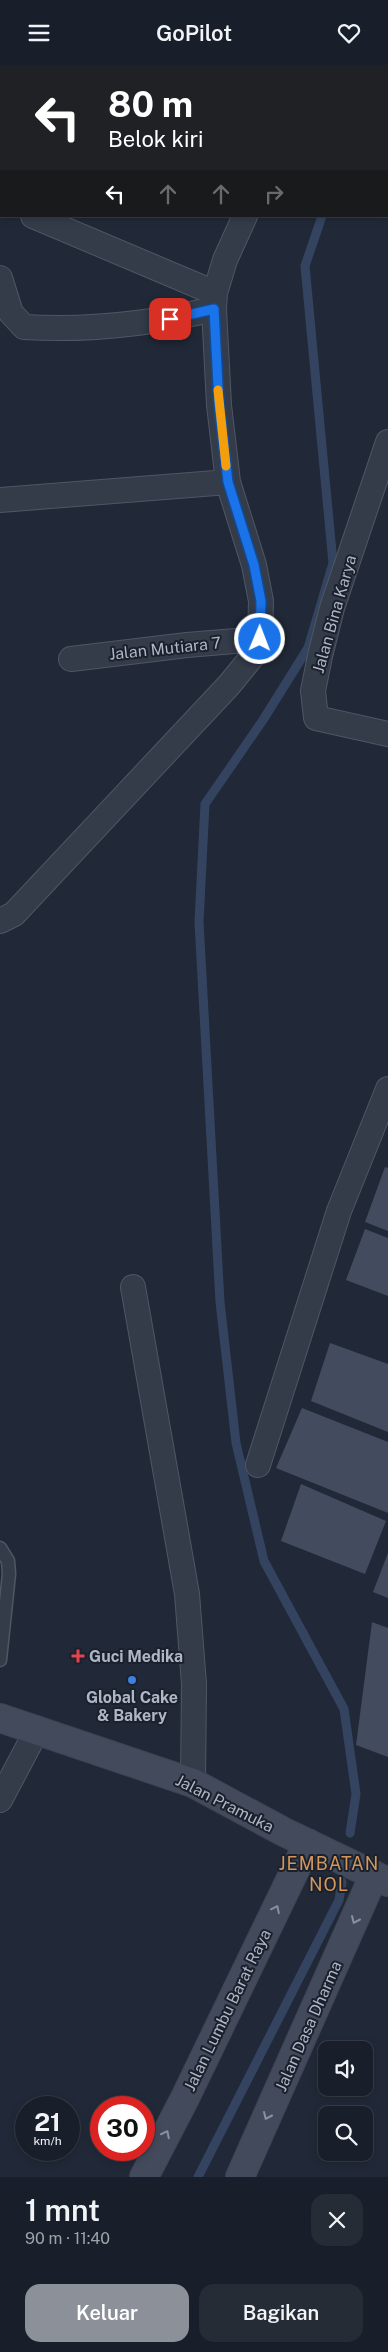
<!DOCTYPE html>
<html lang="id">
<head>
<meta charset="utf-8">
<style>
  :root { --surface:#191f2a; --page:#262c36; --text:#f1f3f6; --muted:#9fa2a8; --line:#373d47; --accent:#8c9099 }
  body { margin:0; font-family:"Public Sans",sans-serif; background:var(--page); color:var(--text); height:100vh; display:flex; flex-direction:column; font-size:19px; white-space:nowrap }
  * { box-sizing:border-box; margin:0 }
  p { font-size:16px; color:var(--muted) }
  .icon { flex:none; width:28px; height:28px; fill:none; stroke:currentColor; stroke-width:2; stroke-linecap:round; stroke-linejoin:round }
  .map { position:relative; height:2112px; overflow:hidden }
  .side { display:flex; flex-direction:column; background:var(--surface); flex:1 }
  .side>* { flex:none }
  .top-card { position:absolute; left:0px; top:0px; width:389px; height:152px; box-shadow:0 2px 8px #0003,0 0 0 1px var(--line); background:#202124; color:#fff; overflow:hidden }
  .tools { position:absolute; left:318px; top:1976px; display:grid; gap:10px }
  .tools a { display:grid; place-items:center; width:55px; height:55px; border-radius:10px; background:var(--surface); box-shadow:0 2px 8px #0003,0 0 0 1px var(--line); font-size:25px }
  .speed { position:absolute; left:15px; top:2031px; display:flex; gap:10px; font-size:25px; font-weight:700; text-align:center }
  .speed>* { display:grid; place-content:center; width:65px; height:65px; border-radius:50%; background:var(--surface); box-shadow:0 2px 8px #0003,0 0 0 1px var(--line); line-height:1 }
  .speed small { font-size:12px; font-weight:400 }
  .speed .limit { border:8px solid #d22; background:#fff; color:#111 }
  .pin { position:absolute; display:grid; place-items:center; width:42px; height:42px; color:#fff; margin:-21px; border-radius:10px; box-shadow:0 2px 8px #0006 }
  .me { position:absolute; width:55px; margin:-28px; rotate:1deg; stroke-linejoin:round; filter:drop-shadow(0 0 4px #0008) }
  .turn { display:flex; align-items:center; gap:18px; height:105px; padding:0 25px; font-size:22px }
  .turn .icon { width:65px; height:65px; stroke-width:2.5 }
  .turn b { display:block; font-size:35px; line-height:42px }
  .lanes { display:flex; align-items:center; height:48px; padding:0 25px; background:#0003; justify-content:center; gap:25px; direction:ltr }
  .lanes .off { opacity:.35 }
  .round { display:grid; place-items:center; flex:none; width:52px; height:52px; border-radius:15px; background:var(--page) }
  .headline { display:flex; align-items:center; justify-content:space-between; height:85px; padding:0 25px }
  h1 { font-size:30px; font-weight:600; line-height:38px }
  .primary-button { display:flex; gap:10px; margin-top:auto; padding:10px 25px }
  .primary-button a { flex:1; height:58px; border-radius:15px; background:var(--accent); color:#fff; font-size:20px; font-weight:600; line-height:58px; text-align:center }
  .primary-button a+a { background:var(--page); color:var(--text) }
  header { display:flex; justify-content:space-between; align-items:center; height:65px; padding:0 25px; background:var(--surface); font-size:22px; font-weight:600 }
  .map>svg:first-child { display:block }
  .lines { fill:none; stroke-linecap:round; stroke-linejoin:round }
  .stream { stroke:#344460; stroke-width:9 }
  .building { fill:#424c5e }
  .lane-casing { stroke:#4f5664; stroke-width:15 }
  .street-casing { stroke:#4f5664; stroke-width:26 }
  .secondary-casing { stroke:#3e4552; stroke-width:30 }
  .lane { stroke:#343c49; stroke-width:12 }
  .street { stroke:#343c49; stroke-width:24 }
  .secondary { stroke:#424a5c; stroke-width:28 }
  .oneway { stroke:#8990a0 }
  .route-casing { stroke:#114b97; stroke-width:12 }
  .route { stroke:#1a73e8; stroke-width:9 }
  .slow { stroke:#f59e0b; stroke-width:9 }
  .health-dot { fill:#e0444e; stroke:#1a212d; stroke-width:2 }
  .shop-dot { fill:#3f7fe0; stroke:#1a212d; stroke-width:2 }
  .labels { text-anchor:middle; stroke-width:4; stroke-linejoin:round; paint-order:stroke }
  .street-label { font-size:16px; fill:#afb6c5; stroke:#1a212d }
  .poi-label { font-size:16px; font-weight:bold; fill:#afb6c5; stroke:#1a212d; text-anchor:start }
  .neighbourhood-label { font-size:18px; letter-spacing:1px; fill:#d4965b; stroke:#1a212d }
</style>
</head>
<body>
<header><svg class="icon" aria-label="menu" viewBox="0 0 24 24"><path d="M4 6h16M4 12h16M4 18h16"/></svg>GoPilot<svg class="icon" aria-label="heart" viewBox="0 0 24 24"><path d="M12 20l-8-8c-3-5 5-10 8-4 3-6 11-1 8 4z"/></svg></header>
<div class="map">
<svg width="388" height="2112" viewBox="0 0 388 2112">
  <rect width="100%" height="100%" fill="#212938"/>
  <g class="lines">
    <!-- stream -->
    <path class="stream" d="M388,22V21
      M322,151L305,201L333,498L308,583L263,655L205,739L199,857L220,1237L236,1378L264,1496L344,1644L356,1729L350,1768
      M198,2112L339,1835L342,1817"/>
  </g>
  <!-- building -->
  <path class="building" d="M385,1102L388,1103V1166L365,1157Z
    M365,1164L388,1173V1231L346,1215Z
    M330,1278L388,1299V1367L311,1336Z
    M302,1343L388,1377V1448L276,1403Z
    M301,1419L386,1456L365,1509L281,1476Z
    M388,1488V1533L373,1527Z
    M372,1557L388,1563V1692L356,1680Z"/>
  <g class="lines">
    <!-- lane casing -->
    <g class="lane-casing">
      <path id="lane" d="M0,1483L8,1496L9,1509L0,1595"/>
    </g>
    <!-- street casing -->
    <g class="street-casing">
      <path id="street" d="M84,0L87,1
        M27,1L28,0
        M0,71L1,67
        M0,138H1
        M33,151L215,228
        M0,213L11,248L24,262C86,266 154,258 214,244
        M388,377L332,543L320,591L313,626L316,653L388,669
        M0,435L228,417
        M71,594L187,580L260,574
        M0,856L14,849L229,620L251,593L260,574L261,536L254,500L228,417L219,340L214,244L215,228L225,195L245,151
        M133,1222L187,1529L194,1619L193,1718
        M258,1400L339,1146L388,1024
        M0,1735L37,1665"/>
    </g>
    <!-- secondary casing -->
    <g class="secondary-casing">
      <path id="secondary" d="M0,1653L193,1718L284,1767L388,1817
        M144,2112L185,2033L308,1778
        M240,2112L374,1810"/>
    </g>
    <!-- lane -->
    <use href="#lane" class="lane"/>
    <!-- street -->
    <use href="#street" class="street"/>
    <!-- secondary -->
    <use href="#secondary" class="secondary"/>
  </g>
  <!-- one-way arrows -->
  <defs><path id="oneway-chevron" d="M-2-3.5L2.5 0L-2 3.5" fill="none" stroke-width="1.6" stroke-linecap="round" stroke-linejoin="round" transform="scale(1.25)"/></defs>
  <g class="oneway">
    <use href="#oneway-chevron" transform="translate(276 1844) rotate(-64)"/>
    <use href="#oneway-chevron" transform="translate(355 1855) rotate(114)"/>
    <use href="#oneway-chevron" transform="translate(267 2051) rotate(114)"/>
    <use href="#oneway-chevron" transform="translate(166 2069) rotate(-63)"/>
  </g>
  <g class="lines">
    <!-- route casing -->
    <g class="route-casing">
      <path id="route" d="M170,254L214,244L219,340L228,417L254,500L261,536L260,574"/>
    </g>
    <!-- route -->
    <use href="#route" class="route"/>
    <!-- slow -->
    <path class="slow" d="M218,325L226,401"/>
  </g>
  <!-- markers -->
  <path class="health-dot" d="M75.5 1583.5h5v5h5v5h-5v5h-5v-5h-5v-5h5z"/>
  <circle class="shop-dot" cx="132" cy="1615" r="5"/>
  <g class="labels">
    <!-- street labels -->
    <g class="street-label">
      <text transform="translate(334 549) rotate(-74)" y="6">Jalan Bina Karya</text>
      <text transform="translate(165 583) rotate(-6)" y="6">Jalan Mutiara 7</text>
      <text transform="translate(225 1738) rotate(27)" y="6">Jalan Pramuka</text>
      <text transform="translate(227 1945) rotate(-64)" y="6">Jalan Lumbu Barat Raya</text>
      <text transform="translate(308 1961) rotate(-66)" y="6">Jalan Dasa Dharma</text>
    </g>
    <!-- poi labels -->
    <g class="poi-label">
      <text x="89" y="1597">Guci Medika</text>
      <text x="132" y="1638" text-anchor="middle">Global Cake<tspan x="132" dy="18">&amp; Bakery</tspan></text>
    </g>
    <!-- neighbourhood labels -->
    <g class="neighbourhood-label">
      <text x="329" y="1805">JEMBATAN<tspan x="329" dy="21">NOL</tspan></text>
    </g>
  </g>
</svg>
<div class="tools">
<a><svg class="icon" aria-label="sound" viewBox="0 0 24 24"><path d="M4 9h4l5-4v14l-5-4H4zM17 9q2 3 0 6"/></svg></a>
<a><svg class="icon" aria-label="search" viewBox="0 0 24 24"><circle cx="10" cy="10" r="6"/><path d="M15 15l6 6"/></svg></a>
</div>
<div class="speed"><div>21<small>km/h</small></div><div class="limit">30</div></div>
<div class="pin" style="left:170px;top:254px;background:#d93025"><svg class="icon" aria-label="arrive" viewBox="0 0 24 24"><path d="M6 21V4h12l-3 4 3 4H6"/></svg></div>
<svg class="me" style="left:260px;top:574px" viewBox="-20 -20 40 40"><circle r="17" fill="#1a73e8" stroke="#fff" stroke-width="3"/><path d="M0-11L8 9 0 5-8 9z" fill="#fff"/></svg>
<div class="top-card">
<div class="turn"><svg class="icon" aria-label="left" viewBox="0 0 24 24"><path d="M17 20v-9H6M10 6l-5 5 5 5"/></svg><div><b>80 m</b>Belok kiri</div></div>
<div class="lanes"><svg class="icon" aria-label="left" viewBox="0 0 24 24"><path d="M17 20v-9H6M10 6l-5 5 5 5"/></svg><svg class="icon off" aria-label="ahead" viewBox="0 0 24 24"><path d="M12 20V5M6 11l6-6 6 6"/></svg><svg class="icon off" aria-label="ahead" viewBox="0 0 24 24"><path d="M12 20V5M6 11l6-6 6 6"/></svg><svg class="icon off" aria-label="right" viewBox="0 0 24 24"><path d="M7 20v-9h11M14 6l5 5-5 5"/></svg></div>
</div>
</div>
<section class="side">
<div class="headline"><div><h1>1 mnt</h1><p>90 m · 11:40</p></div><a class="round"><svg class="icon" aria-label="close" viewBox="0 0 24 24"><path d="M6 6l12 12M18 6L6 18"/></svg></a></div>
<div class="primary-button"><a>Keluar</a><a>Bagikan</a></div>
</section>
</body>
</html>
